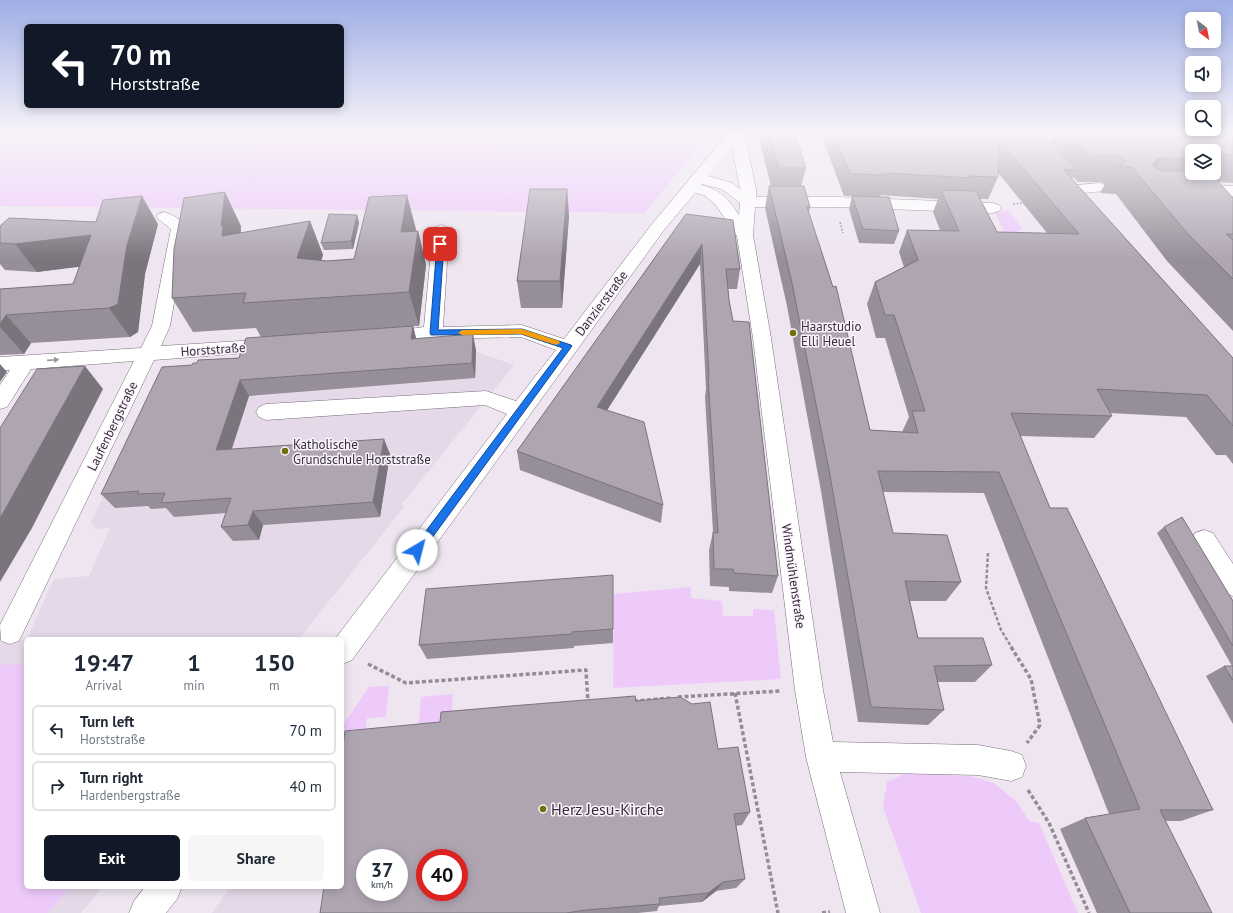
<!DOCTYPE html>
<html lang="en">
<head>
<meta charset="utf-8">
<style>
  :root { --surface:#fff; --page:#f6f6f7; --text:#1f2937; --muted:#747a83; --line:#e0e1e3; --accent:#111827 }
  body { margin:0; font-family:"PT Sans",sans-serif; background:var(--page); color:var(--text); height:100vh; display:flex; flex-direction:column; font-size:15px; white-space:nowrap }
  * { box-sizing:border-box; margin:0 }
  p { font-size:13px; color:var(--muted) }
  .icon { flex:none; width:22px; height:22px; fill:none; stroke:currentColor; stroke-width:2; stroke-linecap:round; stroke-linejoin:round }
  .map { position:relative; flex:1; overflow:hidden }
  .side { position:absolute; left:24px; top:637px; width:320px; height:252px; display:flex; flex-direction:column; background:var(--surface); border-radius:6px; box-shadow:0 2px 10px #0003 }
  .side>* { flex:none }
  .hud { position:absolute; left:24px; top:24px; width:320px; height:84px; border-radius:6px; box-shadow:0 2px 10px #0003; background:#111827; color:#fff; overflow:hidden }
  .needle { width:26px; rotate:148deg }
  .buttons { position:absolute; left:1185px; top:12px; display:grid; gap:8px }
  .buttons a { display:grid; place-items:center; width:36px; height:36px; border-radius:6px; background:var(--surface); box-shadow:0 2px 10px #0003; font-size:20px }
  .speed { position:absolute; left:356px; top:849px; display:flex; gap:8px; font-size:20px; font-weight:700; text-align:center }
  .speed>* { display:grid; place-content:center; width:52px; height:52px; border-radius:50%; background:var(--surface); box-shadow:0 2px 10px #0003; line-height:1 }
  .speed small { font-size:10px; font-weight:400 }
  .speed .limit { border:6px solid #d22; background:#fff; color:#111 }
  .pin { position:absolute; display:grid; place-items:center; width:34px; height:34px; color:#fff; margin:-17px; border-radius:8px; box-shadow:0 2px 6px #0006 }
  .me { position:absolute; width:44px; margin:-22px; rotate:37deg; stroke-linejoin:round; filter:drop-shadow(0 0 3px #0008) }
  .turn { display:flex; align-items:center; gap:14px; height:84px; padding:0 20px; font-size:18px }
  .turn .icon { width:52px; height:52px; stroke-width:2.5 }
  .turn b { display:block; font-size:28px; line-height:34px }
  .eta { display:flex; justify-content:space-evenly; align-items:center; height:68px; text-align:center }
  .eta b { font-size:24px; font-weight:700; line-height:28px }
  .action { display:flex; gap:8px; margin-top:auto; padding:8px 20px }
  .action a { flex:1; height:46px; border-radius:6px; background:var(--accent); color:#fff; font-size:16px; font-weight:700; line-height:46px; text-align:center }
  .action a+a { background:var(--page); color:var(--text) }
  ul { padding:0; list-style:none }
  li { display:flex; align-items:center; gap:12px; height:50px; margin:0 8px 6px; padding:0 12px; border:2px solid var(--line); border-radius:6px }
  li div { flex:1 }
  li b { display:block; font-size:15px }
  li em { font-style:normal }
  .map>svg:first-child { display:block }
  .built { fill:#e4d8e9 }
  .green { fill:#eecafa }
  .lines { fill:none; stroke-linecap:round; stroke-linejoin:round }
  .minor-casing { stroke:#776f7a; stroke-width:1 }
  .path-far2 { stroke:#938c95; stroke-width:1.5; stroke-dasharray:2 1.5; stroke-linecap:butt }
  .path-far1 { stroke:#938c95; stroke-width:2.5; stroke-dasharray:3.5 2; stroke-linecap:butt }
  .path { stroke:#938c95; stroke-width:3.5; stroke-dasharray:4 2.5; stroke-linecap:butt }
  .minor { fill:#fff; fill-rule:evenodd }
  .wall { fill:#968e98; fill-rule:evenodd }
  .shaded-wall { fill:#7a747c }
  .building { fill:#aea5b1; stroke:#7a747c; fill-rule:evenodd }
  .oneway { fill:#99979a }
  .route { fill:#1a73e8; stroke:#114b97 }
  .slow { fill:#f59e0b }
  .poi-dot { fill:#726f10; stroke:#fcf3ff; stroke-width:1.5 }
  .labels { text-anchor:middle; stroke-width:3; stroke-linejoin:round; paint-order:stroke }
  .street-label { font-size:13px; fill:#332f34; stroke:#fcf3ff }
  .poi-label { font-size:13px; fill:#332f34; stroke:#fcf3ff; text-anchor:start }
  .near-poi-label { font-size:16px; fill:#332f34; stroke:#fcf3ff; text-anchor:start }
</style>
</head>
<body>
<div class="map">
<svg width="1233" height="913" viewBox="0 0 1233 913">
  <rect width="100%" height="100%" fill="#eee5f1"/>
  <!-- built -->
  <path class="built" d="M477,352L514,365L402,504L404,507L299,639H27L54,579L89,576L110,528L96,529L91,522L160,378L323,362Z
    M26,639V887H102L81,913H0V642Z
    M230,887H328L333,913H212Z"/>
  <!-- green -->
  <path class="green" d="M0,132H710L645,213L0,206Z
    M994,211H1009L1023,229L1019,230V234L1010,243Z
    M691,587V598L722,601L723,616H753V609L774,610L781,679L613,688L614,594Z
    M26,664V887H70L48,913H0V665Z
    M389,686L386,717L367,718L364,735L342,757V726L369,687Z
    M453,694L450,739L417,742L421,697Z
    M906,773L970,776L994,783L1017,802L1029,821L1039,823L1078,913H921L883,807L887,782Z"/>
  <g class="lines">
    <!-- minor casing -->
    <g class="minor-casing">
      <path id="minor" d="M729,132H744L756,189V197H836L993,203L999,205L1001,208L999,211L993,213L836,207H755L753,235L771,338L823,690L833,742L978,745L1011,751L1022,755L1026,766L1022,777L1011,781L978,775L840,772L880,913H846L806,757L795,690L753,338L737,236L715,204L704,195L695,193L664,230L352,660L342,664V639H335L507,414L485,405L266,420L259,417L256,412L259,407L266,404L486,391L516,401L556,350L521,337L433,339L386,343L379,341L377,337L379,333L424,327L433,230L435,227L441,225L447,227L449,230L443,327L522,325L564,339L652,224ZM732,147L740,189L732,183L708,176ZM702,184L722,189L740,203L739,215C728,198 721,190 701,185Z
        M1100,183L1105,185L1108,188L1105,191L1072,194L1067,192L1064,189L1067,186Z
        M1196,186H1233V196L1191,194L1188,191L1191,188Z
        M164,212C172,214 182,220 187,227L170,326L161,346L272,339L279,340L282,345L279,350L272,351L154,360L19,641L10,644L1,641L0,625L134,361L31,369L7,407L0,409V385L10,370L0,371V357L141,348L152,326L171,229L156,217L158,214Z
        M1204,530L1213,533L1233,564V596L1224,593L1192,540L1195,533Z
        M145,887H182L177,899L166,913H129L134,901Z"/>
    </g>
    <!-- path-far2 -->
    <path class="path-far2" d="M1013,204L1025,203
      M840,222L843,233"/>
    <!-- path-far1 -->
    <path class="path-far1" d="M988,553L986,588L1001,630L1012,648"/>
    <!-- path -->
    <path class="path" d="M1011,647L1031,679L1040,725L1027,743
      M368,664L406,683L586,670L588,703
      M735,693L778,913
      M678,697L780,691
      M634,701L671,698
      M1028,790L1049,823L1089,913
      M822,913L830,912"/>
    <!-- minor -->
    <use href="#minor" class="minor"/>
  </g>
  <!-- wall -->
  <path class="wall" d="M760,132H794L806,168L801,186L810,207L809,212L870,430L902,432L909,417L885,338H876L867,304L875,282L904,267L899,252L907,230H940L933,212L938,199L881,195L880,197L899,231L894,244L859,243L849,209L852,196H844L820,132H1043L1051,142L1056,132H1233V183L1218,182L1233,198V331L1167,261L1116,194L1100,193L1105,184L1101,182H1078L1073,177L1072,179L1233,358V464L1226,455H1216L1186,417L1110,413L1112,416L1094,438L1020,436L1050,508L1213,810L1181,821H1165L1212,913H1097L1060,829L1085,818L1109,814L984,493L883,492L893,533L961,582L946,601H910L918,638L992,665L975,682H937L944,710L928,725L858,722L821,491L787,306L765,208L769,186H771L759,139ZM1192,151H1214V173H1192ZM998,173L1004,180L1047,233L997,232L980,199H988L998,177Z
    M567,189L569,216L562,308H521L517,281Z
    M686,214L740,269L737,289H728L729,300L778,576L772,593L729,591V587L710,586L709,550L713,532L705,397L706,389L700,264L607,410L663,505L661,523L520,470L517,451Z
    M357,215L359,223L353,249L324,250L321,243Z
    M310,221L323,255L321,261H327L354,259L416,229L415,231H418L426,265L419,326H413L416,338L476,350L475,378L249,396L232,449L390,454L380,517L263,525L259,540L233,541L221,527L226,513L174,517L166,508L151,509L148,506L115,508L101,494L192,365L239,358L261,337L256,328L193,332L172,298L241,226V233Z
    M158,224L145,274L138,332L130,337L31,343L24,354L0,355V289L73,284L80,266L37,272L5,270L0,264V226Z
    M1164,527L1233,601V724L1206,676L1224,666H1232L1157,533Z
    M613,575V643L574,646V648L427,659L419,645Z
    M636,701L718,749L750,812L742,825L736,826L745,879L736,888L716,891L702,902L659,906L657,911L638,913H320L440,722Z"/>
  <!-- shaded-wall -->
  <path class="shaded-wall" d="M1162,158L1146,183L1152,164L1156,160Z
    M567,189L569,216L562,308L560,281Z
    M225,192L241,226L238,257L222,236L221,226Z
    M407,195L416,229L410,266L401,232Z
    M142,196L158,224L145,274L138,332L130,337L109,308Z
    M357,215L359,223L353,249L351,241Z
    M310,221L323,255L311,292L297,258Z
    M418,231L426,265L419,326L409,292Z
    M91,235L110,263L37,272L15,244Z
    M702,244L700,264L597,426V407Z
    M6,315L31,343L24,354L0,327V324Z
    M413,326L417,342L411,339Z
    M473,334L476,350L475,378L472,363Z
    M0,364L7,372L0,382Z
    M85,366L103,389L32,528L0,582V518Z
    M240,380L249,396L226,465L216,450Z
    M384,439L390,454L380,517L373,502Z
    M253,511L263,525L259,540L248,525Z
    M723,882L716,891L702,902L708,893Z"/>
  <!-- building -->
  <path class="building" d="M769,132H794L806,168H779Z
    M833,132H1043L1077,170L1063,169L1233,358V426L1207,395L1097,389L1112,416L1011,413L1050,508H1067L1213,810H1160L1212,913H1130L1085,818L1140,809L999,472L878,471L893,533L947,535L961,582L905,581L918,638H983L992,665L934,666L944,710L871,707L829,470L792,283L769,186H804L810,207H807L833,287L836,286L870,430L918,433L912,411H925L894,315H885L875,282L918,260L907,230L959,231L941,190L976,191L997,232L1079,234L999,140L998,177L968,176L970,178L887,173V175L850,174Z
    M1070,132H1233V155L1214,154V151H1192V158H1162L1156,160L1152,164L1156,168L1162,171H1192V173H1210L1233,198V234H1226L1233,240V279L1187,233L1132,167L1116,166L1122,165L1125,161L1122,157L1116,155L1092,156Z
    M530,189H567L560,281H517Z
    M225,192L221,226L223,225L222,236L310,221L297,258L327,261L354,259L369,197L407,195L401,232L418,231L409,292L243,303L246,293L172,298L174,249L184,198Z
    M142,196L127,245L118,304L109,308L6,315L0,324V289L73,284L91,235L15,244L0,243V226L9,218L96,222L103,200Z
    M852,196L889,197L899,231L863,229Z
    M329,214L357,215L351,241L321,243Z
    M686,214L733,220L740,269H726L729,300L733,321L749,322L778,576L734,573L733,569H714L713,532L718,533L708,377H709L702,244L597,407L644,422L663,505L517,451Z
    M413,326L411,339L473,334L472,363L240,380L216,450L384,439L373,502L253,511L248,525L221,527L231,498L161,503L165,493L137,494L139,491L101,494L162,367L192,365L193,363H197L198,360L239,358L246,338Z
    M85,366L7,506L0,518V428L37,369Z
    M1182,517L1233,601V646L1164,527Z
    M613,575V629L572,632V634L419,645L426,589Z
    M1224,666H1233V680Z
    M635,696L636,701L680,697L692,704L710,702L718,749L738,747L750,812L734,814L745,879L723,882L708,893L659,898L660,904L586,910L566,913H320L324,887H342V753L345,731L440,722L441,712L523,705ZM365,858H399V892H365ZM425,858H459V892H425Z"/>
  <!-- one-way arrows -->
  <defs><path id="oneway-solid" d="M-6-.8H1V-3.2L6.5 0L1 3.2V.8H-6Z"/></defs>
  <use class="oneway" href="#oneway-solid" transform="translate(53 360) rotate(-4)"/>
  <!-- sky -->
  <linearGradient id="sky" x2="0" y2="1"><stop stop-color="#9faee5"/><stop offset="0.51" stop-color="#f7f3f9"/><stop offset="1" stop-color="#f7f3f9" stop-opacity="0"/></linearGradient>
  <rect width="1233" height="260" fill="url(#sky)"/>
  <!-- route -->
  <path class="route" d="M440,242L444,244L438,330L522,329L571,345L572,346L421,553L417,554L414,553L412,550L414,547L563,348L521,334L431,335L430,333L437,244Z"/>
  <!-- slow -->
  <path class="slow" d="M522,329L559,341L560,343L556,345L521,334L462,335L458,333L462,330Z"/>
  <!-- markers -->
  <g class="poi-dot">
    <circle cx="793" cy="333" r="4"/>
    <circle cx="285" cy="451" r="4"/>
    <circle cx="543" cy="809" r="4"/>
  </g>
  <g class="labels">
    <!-- street labels -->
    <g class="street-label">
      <text transform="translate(601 303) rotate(-53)" y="5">Danzierstraße</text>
      <text transform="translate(213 349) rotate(-4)" y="5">Horststraße</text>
      <text transform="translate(112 426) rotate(-64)" y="5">Laufenbergstraße</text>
      <text transform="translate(794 576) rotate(82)" y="5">Windmühlenstraße</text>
    </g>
    <!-- poi labels -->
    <g class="poi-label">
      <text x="801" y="331">Haarstudio<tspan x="801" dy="15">Elli Heuel</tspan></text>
      <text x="293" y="449">Katholische<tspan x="293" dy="15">Grundschule Horststraße</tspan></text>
    </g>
    <!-- near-poi labels -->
    <g class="near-poi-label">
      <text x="551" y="815">Herz Jesu-Kirche</text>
    </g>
  </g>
</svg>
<div class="buttons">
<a><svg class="needle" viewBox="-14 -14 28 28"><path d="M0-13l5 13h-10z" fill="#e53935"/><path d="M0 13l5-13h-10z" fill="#747a83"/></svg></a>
<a><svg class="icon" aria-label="sound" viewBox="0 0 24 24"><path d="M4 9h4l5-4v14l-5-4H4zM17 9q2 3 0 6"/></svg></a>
<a><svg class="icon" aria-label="search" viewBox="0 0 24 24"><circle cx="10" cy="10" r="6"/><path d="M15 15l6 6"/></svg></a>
<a><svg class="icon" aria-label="layers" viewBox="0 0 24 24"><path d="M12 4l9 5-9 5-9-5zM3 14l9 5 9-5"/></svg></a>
</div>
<div class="speed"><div>37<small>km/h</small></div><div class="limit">40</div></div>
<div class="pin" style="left:440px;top:244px;background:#d93025"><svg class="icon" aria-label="arrive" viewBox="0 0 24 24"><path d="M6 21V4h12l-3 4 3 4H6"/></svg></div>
<svg class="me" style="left:417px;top:550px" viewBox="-20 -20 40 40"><circle r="19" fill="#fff"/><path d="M0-13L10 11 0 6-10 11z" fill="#1a73e8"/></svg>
<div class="hud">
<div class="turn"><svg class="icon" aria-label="left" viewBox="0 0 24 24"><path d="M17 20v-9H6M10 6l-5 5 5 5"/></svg><div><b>70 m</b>Horststraße</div></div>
</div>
<section class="side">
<div class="eta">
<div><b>19:47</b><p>Arrival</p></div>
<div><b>1</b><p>min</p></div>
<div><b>150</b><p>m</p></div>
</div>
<ul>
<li><svg class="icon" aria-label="left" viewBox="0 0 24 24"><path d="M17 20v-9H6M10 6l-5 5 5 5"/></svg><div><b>Turn left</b><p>Horststraße</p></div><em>70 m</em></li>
<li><svg class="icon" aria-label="right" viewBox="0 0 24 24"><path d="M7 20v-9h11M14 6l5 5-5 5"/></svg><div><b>Turn right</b><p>Hardenbergstraße</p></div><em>40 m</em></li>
</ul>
<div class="action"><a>Exit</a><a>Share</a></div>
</section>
</div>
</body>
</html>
